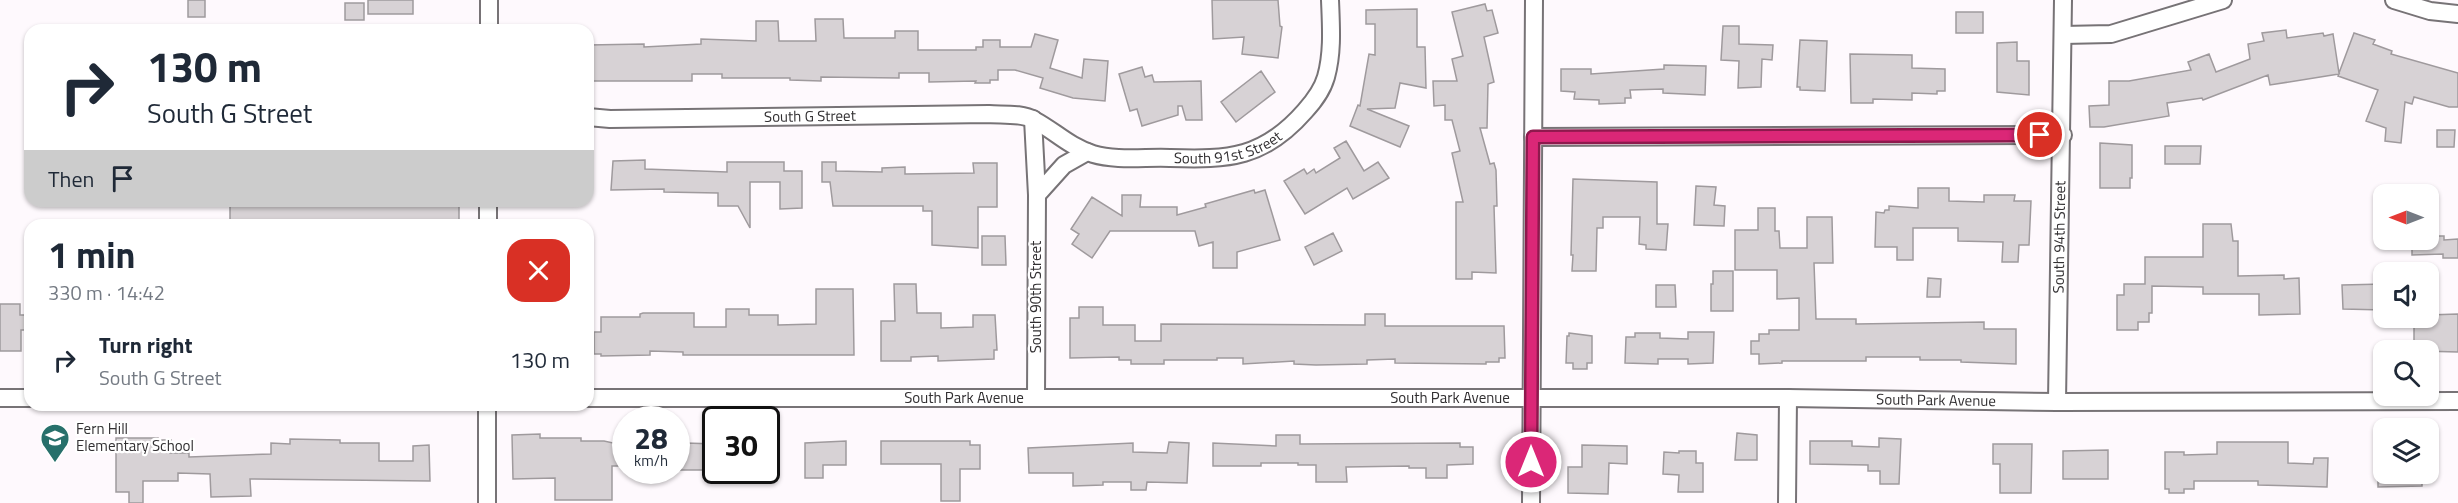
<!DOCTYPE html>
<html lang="en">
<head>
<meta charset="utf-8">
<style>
  :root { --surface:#fff; --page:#f2f2f3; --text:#1f2937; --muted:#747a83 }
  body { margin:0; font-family:"Titillium Web",sans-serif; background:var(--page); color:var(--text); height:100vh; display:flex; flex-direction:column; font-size:22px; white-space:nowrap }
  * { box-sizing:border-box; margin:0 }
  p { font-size:20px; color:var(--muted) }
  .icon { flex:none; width:33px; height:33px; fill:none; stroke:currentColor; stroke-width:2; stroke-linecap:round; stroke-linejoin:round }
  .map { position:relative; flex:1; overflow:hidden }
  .sheet { position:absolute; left:24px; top:219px; width:570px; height:192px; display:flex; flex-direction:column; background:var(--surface); border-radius:18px; box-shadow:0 2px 4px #0004 }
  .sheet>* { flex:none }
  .banner { position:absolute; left:24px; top:24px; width:570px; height:183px; border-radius:18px; box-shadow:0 2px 4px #0004; background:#fff; color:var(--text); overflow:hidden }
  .needle { width:39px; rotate:270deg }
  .fabs { position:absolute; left:2373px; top:184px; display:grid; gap:12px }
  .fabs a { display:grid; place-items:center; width:66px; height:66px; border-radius:12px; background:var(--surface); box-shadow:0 2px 4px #0004; font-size:30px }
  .speed { position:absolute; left:612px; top:406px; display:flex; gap:12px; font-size:30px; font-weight:700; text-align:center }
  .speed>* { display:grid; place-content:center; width:78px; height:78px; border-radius:50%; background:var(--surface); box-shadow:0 2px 4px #0004; line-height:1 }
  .speed small { font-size:15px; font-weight:400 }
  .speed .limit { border:3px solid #111; border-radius:9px; background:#fff; color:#111 }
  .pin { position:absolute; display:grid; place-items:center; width:51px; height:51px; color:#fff; margin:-26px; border:3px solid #fff; border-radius:50%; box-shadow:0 2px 6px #0007 }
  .me { position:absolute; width:66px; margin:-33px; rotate:0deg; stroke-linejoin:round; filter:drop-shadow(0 0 4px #0008) }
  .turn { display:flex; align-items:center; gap:21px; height:126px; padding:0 24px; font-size:27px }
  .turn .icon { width:78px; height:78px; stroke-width:2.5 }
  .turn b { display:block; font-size:42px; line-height:51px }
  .then { display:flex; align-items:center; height:57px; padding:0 24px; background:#0003; gap:12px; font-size:22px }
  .round { display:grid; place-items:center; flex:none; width:63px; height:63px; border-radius:18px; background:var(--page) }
  .headline { display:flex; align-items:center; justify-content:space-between; height:102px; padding:0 24px }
  h1 { font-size:36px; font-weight:700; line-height:45px }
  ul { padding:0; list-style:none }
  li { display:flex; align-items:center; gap:18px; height:78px; padding:0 24px }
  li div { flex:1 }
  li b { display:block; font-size:22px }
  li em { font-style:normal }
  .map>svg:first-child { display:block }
  .building { fill:#d7d2d5; stroke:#9f9a9d; stroke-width:1.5 }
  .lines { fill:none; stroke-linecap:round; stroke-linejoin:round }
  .street-casing { stroke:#777376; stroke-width:20 }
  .street { stroke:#fff; stroke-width:16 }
  .route-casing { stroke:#8e194d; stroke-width:15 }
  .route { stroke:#db2777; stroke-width:10 }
  .labels { text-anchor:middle; stroke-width:4.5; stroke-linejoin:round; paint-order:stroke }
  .street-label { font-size:15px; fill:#312f31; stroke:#fff }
  .poi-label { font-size:15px; fill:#312f31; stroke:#fff; text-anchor:start }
</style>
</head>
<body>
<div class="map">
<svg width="2458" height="503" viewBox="0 0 2458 503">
  <rect width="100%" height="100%" fill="#fef9fd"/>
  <!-- building -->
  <path class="building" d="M188,0H205V17H188Z
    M368,0H413V14H368Z
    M1212,0H1278L1280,26L1282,27L1278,58L1242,54L1244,37L1213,39Z
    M345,3H364V20H345Z
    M1485,4L1487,11L1492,10L1498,33L1484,37L1494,82L1488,84L1487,128H1480L1490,164L1494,163L1496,170L1497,206H1494L1496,273L1472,272V279H1456V202H1463L1452,153L1460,151L1452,120H1445V105L1434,106L1433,81H1457L1452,59L1463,56L1452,12Z
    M1417,9V47H1425L1426,88L1400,83L1395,108L1367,109L1409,126L1400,147L1350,126L1358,105L1360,106L1369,54L1375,55V24H1366V10Z
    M1956,12H1983V33H1956Z
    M815,19H843L844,38H895V31H918V50H976V47H983V40H1000V47H1031L1035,34L1058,40L1050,68L1082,78L1084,59L1108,61L1105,101L1073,98L1040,88L1043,78L1015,70H998V80H990V83H975L976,81L929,82V73H899V78L821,77V81L790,80V78H722V74H692V81H588V45L644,44V47L701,44V39L756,41V21H778L779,41H816Z
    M1723,26H1739V44L1773,45L1772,60L1762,59L1761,87L1738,88L1739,61L1721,60Z
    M2286,30L2287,38L2323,33L2324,36L2333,34L2339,73L2354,33L2375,40L2373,44L2392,51L2391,54L2458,73V107H2449L2414,97L2412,104L2405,102L2401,143L2385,141L2386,128L2366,121L2378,90L2338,76L2339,74L2270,85L2268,75L2203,100L2202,98L2167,103L2169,116L2104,127H2090L2089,106L2109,105V81H2129L2191,70L2188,62L2209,54L2216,72L2250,59L2248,44L2264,41L2262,33Z
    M1800,40L1827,41L1825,91L1800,90V87H1797Z
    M2017,42V61H2029V95L1997,92V43Z
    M1850,54L1912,55V68L1945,69V91H1937V94L1912,93V100L1873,99V103H1851Z
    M1664,65L1706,66L1705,95L1663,93V89L1630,90L1631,98H1625V103L1599,104V100L1574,99L1575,92L1561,91V69H1591V74L1664,69Z
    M1142,67L1145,77L1152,75L1154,82L1201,81L1202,120H1186L1182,106H1178V115L1142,126L1137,109L1130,111L1119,74Z
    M1261,71L1275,92L1236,122L1221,102Z
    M2437,130H2455L2454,147H2437Z
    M1346,141L1364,171L1378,162L1389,178L1353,199L1347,188L1305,214L1284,181L1304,169L1307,174L1314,169L1316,173L1340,158L1334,148Z
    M2100,143L2132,145V178H2130V188H2100Z
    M2165,146H2201L2200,164H2165Z
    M645,160V169L727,172V162H784V171H802V208L780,209V182H750V228L738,206H718V193L664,192V189L611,190L613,161Z
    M822,162H836V171L882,172V168L905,167V174L974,173L973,163H997V207H978V248L932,245V211H923V206H833L830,182H822Z
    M1573,179L1657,182V224H1668L1666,250L1646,249V245L1639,244L1640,217H1603V228H1597L1596,271H1572L1573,255H1571Z
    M1696,186L1716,187L1714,205L1725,206L1724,226L1694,225Z
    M1918,188H1949V201L1984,202V195H2015L2014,201H2031L2029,245H2019L2018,262H2002L2003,242L1958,241V228H1913V260H1897V247H1875L1876,212L1884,213L1885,210H1889V206L1918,208Z
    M1254,190L1255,193L1265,190L1280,240L1237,252V268H1213V242L1199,246L1195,231H1110L1092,258L1072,244L1079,234L1071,229L1092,197L1122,216V195H1141L1140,207H1177V215L1206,207L1205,204Z
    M230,201H459V225H230Z
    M1758,208H1775V231H1779L1780,248H1807V217H1832L1833,263H1814L1816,319H1856V324L1984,322V329H2016V364L1961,362V360H1920V357H1866V361H1782V363L1759,364V354H1751V341H1759V334H1769V330H1799V298L1777,299V270H1735V230H1758Z
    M2203,224H2231L2233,241H2238V276L2284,275V279L2299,278L2300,314L2259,315V294H2203V287L2152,286V313H2149V322H2138V330H2117V295H2124V284H2145V257H2203Z
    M1333,233L1342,251L1314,265L1305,247Z
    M982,236H1005L1006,265H982Z
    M2428,236H2444V240L2458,239V258H2443V254L2412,255V240H2428Z
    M1713,271H1733V311H1711V284H1713Z
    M1928,278L1941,279L1940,297H1927Z
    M894,284H916L917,313H941V328L973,327V315H995L997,350H994V359L938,361V356L911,357V361H881V321H895Z
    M2384,284V310L2343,309L2342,285Z
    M1656,285H1675L1676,307H1656Z
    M816,289H853L854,355H683V352L650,351V355L601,356V354H594V332H601V317H640V314L643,313H694V327H726V309H749V315H778V325L816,324Z
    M0,304H20V315H30V330H21V351H0Z
    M1079,307H1103V325H1135V341H1161V324L1365,325V314H1385V326H1504L1505,358H1499V362H1486V364L1395,363V359L1367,360V364L1316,365L1294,364V361L1243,364V358H1217V360H1164V364H1131V360H1119V357L1070,358V318H1079Z
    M2458,314V352L2420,351V342H2414V318H2428V315Z
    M1688,332H1714L1713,363L1688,364V359H1658V364L1625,363L1626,337H1635V333H1660V338L1688,339Z
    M1569,333L1592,336V363H1587V369H1573V363H1566L1567,336H1569Z
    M1737,433L1757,435V460H1735Z
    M540,434V438H581V441H604L618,444L619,466H612V500H555V478L513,479L512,435Z
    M1276,435H1300V444L1460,443V447H1473V464L1447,465V478H1426V468H1409V466L1346,467L1347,482H1316V465H1298V463H1261V466H1213V443L1276,446Z
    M116,438H158V440H171L170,453H189V457L271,454V443L290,444V439L340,440V443H379V461H413V446L429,445L430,481L250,479L251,496L211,497L210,474L178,473V481H143V503H129V492H116Z
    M1879,438L1901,439L1899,484H1880V471H1868V465L1810,464V441H1852V446L1879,447Z
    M846,441V465H823V478H805V443Z
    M881,441H970V445H980V469H960V501H941V464H881Z
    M1169,442L1189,443L1187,483L1147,482L1146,490H1131V482H1103V485L1073,486V473H1029L1028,448L1133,443V452L1167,453Z
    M2217,442H2288V463L2313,464L2314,458H2328L2327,487L2258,485V481H2194V489H2184V493H2169V489H2165V452H2184V455L2217,454Z
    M685,443L716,444V470H677V444Z
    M1993,444H2032L2031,493H2000V464H1993Z
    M1582,445L1627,446V464L1609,463L1608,494L1568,493V467H1582Z
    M2108,450V479H2063V451Z
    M1679,451H1696V463H1703V492H1678L1679,475L1663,474L1664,452L1679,453Z
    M2378,474H2422V486L2378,487Z"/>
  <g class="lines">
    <!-- street casing -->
    <g class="street-casing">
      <g id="street">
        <path d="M2394,0L2430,11L2458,14"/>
        <path d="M489,30V0"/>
        <path d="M2063,35L2111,34L2223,0"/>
        <path id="s1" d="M588,117L610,119L989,114C1003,115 1022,113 1034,120C1055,131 1068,146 1093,154C1116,161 1145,157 1170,158C1229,160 1264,158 1305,111C1314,101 1322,91 1326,77C1333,52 1331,26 1330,0"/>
        <path d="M1033,119L1037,195L1036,398"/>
        <path d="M1533,137L2063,135"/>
        <path d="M1037,195L1064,165L1087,152"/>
        <path d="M488,225V201"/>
        <path d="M0,398H30"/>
        <path id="s2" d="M588,398H1788L2057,402L2458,401"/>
        <path id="s3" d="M2057,402L2063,0"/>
        <path d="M487,503V405"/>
        <path d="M1531,503L1534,0"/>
        <path d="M1787,503L1788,398"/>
      </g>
    </g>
    <!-- street -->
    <use href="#street" class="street"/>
  </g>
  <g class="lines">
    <!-- route casing -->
    <g class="route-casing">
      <path id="route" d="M1531,462L1533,137L2040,135"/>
    </g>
    <!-- route -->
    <use href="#route" class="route"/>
  </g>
  <!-- icons -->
  <defs>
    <g id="school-pin" transform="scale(1.5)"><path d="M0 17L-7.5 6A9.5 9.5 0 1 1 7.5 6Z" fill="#27706b" stroke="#fff"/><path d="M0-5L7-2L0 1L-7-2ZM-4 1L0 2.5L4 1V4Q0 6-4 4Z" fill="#fff"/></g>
  </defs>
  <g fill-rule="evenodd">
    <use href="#school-pin" x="55" y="438"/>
  </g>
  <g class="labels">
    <!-- street labels -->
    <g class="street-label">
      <text dy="5" stroke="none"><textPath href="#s1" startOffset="222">South G Street</textPath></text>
      <text dy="5" stroke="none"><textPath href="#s1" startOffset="652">South 91st Street</textPath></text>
      <text dy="5" stroke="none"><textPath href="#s3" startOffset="165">South 94th Street</textPath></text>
      <text transform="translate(1036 297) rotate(-90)" y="5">South 90th Street</text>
      <text dy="5" stroke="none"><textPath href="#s2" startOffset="376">South Park Avenue</textPath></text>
      <text dy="5" stroke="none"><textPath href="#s2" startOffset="862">South Park Avenue</textPath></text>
      <text dy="5" stroke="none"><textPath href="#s2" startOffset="1348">South Park Avenue</textPath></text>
    </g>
    <!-- poi labels -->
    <g class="poi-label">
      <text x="76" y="434">Fern Hill<tspan x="76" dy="17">Elementary School</tspan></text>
    </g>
  </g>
</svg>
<div class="fabs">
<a><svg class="needle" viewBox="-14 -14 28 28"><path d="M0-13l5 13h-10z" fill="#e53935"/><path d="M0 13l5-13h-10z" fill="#747a83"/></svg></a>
<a><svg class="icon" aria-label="sound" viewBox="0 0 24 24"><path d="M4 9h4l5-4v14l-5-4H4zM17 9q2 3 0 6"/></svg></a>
<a><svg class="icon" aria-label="search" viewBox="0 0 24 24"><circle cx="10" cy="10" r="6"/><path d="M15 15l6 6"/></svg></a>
<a><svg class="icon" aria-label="layers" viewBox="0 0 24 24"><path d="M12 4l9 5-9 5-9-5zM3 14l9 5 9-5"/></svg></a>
</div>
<div class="speed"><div>28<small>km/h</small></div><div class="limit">30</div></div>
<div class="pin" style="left:2040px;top:135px;background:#d93025"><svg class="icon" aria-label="arrive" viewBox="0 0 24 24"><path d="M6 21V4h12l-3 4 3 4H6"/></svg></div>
<svg class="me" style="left:1531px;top:462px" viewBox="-20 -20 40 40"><circle r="17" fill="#db2777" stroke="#fff" stroke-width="3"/><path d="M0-11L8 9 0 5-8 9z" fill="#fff"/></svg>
<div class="banner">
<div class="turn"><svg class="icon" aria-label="right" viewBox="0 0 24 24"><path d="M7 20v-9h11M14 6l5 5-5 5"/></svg><div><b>130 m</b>South G Street</div></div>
<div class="then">Then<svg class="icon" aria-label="arrive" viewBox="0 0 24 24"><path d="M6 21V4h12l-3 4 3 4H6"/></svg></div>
</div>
<section class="sheet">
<div class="headline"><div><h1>1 min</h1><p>330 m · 14:42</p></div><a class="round" style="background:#d93025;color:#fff"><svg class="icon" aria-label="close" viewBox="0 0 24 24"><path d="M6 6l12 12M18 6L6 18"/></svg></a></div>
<ul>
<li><svg class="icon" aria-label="right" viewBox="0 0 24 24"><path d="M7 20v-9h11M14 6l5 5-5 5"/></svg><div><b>Turn right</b><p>South G Street</p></div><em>130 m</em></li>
</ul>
</section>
</div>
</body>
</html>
